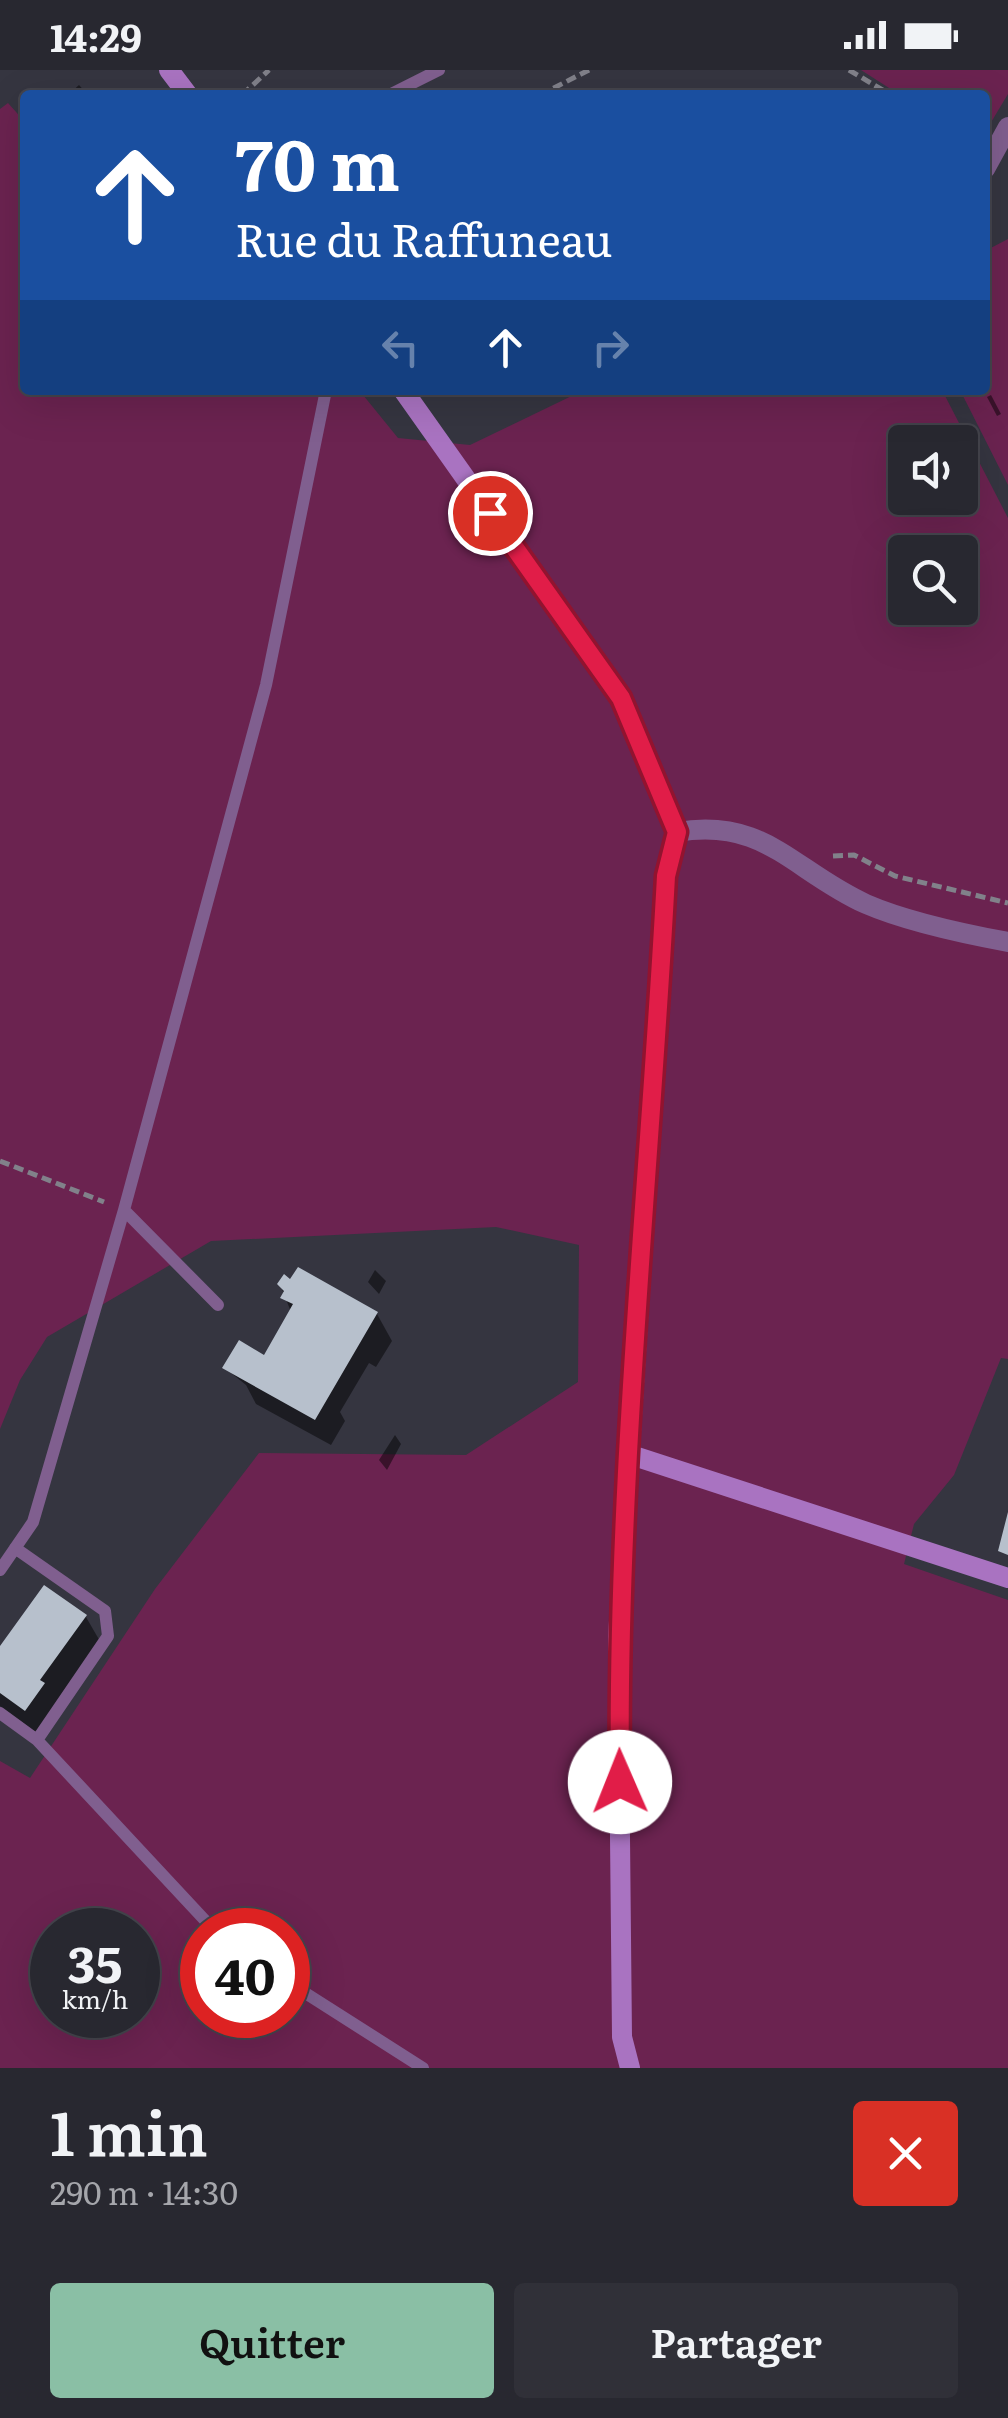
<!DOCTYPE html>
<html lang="fr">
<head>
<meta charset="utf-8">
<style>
  :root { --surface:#282830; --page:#303038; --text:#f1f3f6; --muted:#a5a6ab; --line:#44444c; --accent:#8abfa5 }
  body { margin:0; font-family:Literata,serif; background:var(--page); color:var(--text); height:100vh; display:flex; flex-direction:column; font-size:38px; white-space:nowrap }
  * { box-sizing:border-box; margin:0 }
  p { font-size:32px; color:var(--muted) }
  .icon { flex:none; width:55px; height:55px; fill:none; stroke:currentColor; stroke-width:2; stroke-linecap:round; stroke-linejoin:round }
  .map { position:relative; height:1998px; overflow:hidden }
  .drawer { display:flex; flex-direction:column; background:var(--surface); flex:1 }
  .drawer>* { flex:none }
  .top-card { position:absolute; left:20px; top:20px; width:970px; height:305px; border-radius:10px; box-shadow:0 10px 40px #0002,0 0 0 2px var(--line); background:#1a4fa0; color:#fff; overflow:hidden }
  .fabs { position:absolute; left:888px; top:355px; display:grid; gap:20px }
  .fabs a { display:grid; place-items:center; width:90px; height:90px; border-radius:10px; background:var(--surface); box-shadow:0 10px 40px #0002,0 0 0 2px var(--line); font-size:50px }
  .speed { position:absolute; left:30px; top:1838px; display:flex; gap:20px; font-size:50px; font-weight:700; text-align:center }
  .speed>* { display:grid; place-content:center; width:130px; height:130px; border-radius:50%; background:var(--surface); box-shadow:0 10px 40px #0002,0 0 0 2px var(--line); line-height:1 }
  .speed small { font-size:25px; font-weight:400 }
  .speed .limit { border:15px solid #d22; background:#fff; color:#111 }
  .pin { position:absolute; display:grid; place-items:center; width:85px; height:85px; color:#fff; margin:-42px; border:5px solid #fff; border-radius:50%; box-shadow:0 2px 10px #0007 }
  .me { position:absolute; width:110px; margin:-55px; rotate:359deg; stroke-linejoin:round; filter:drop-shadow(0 0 8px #0008) }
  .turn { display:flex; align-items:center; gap:35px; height:210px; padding:0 50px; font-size:45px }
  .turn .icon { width:130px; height:130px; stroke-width:2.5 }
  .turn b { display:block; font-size:70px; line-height:85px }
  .lanes { display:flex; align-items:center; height:95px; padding:0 50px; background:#0003; justify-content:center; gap:50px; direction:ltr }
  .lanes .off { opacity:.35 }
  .round { display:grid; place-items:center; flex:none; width:105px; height:105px; border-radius:10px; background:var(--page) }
  .summary { display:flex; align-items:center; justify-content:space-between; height:170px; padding:0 50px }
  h1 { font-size:60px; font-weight:600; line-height:75px }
  .button { display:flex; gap:20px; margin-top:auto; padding:20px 50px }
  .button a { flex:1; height:115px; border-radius:10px; background:var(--accent); color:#111; font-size:40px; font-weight:600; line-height:115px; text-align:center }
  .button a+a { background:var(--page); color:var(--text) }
  .status { display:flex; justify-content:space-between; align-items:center; height:70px; padding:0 50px; background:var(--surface); direction:ltr }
  .status svg { height:28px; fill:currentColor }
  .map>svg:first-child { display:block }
  .green { fill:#6b2350; fill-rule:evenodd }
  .shadow { fill:#0007 }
  .building { fill:#b7c0cc }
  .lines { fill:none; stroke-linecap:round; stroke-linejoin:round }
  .path { stroke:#81818a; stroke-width:5; stroke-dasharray:10 5; stroke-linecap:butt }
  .lane { stroke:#805f8f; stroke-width:12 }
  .street { stroke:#805f8f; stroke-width:20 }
  .secondary { stroke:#a973c1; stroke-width:20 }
  .route-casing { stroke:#92132f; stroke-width:25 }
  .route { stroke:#e11d48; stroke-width:18 }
</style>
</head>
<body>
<div class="status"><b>14:29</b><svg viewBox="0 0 49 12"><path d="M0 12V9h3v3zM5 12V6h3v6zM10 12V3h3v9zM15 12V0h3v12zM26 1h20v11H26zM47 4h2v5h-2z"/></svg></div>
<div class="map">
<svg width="1008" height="1998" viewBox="0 0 1008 1998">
  <rect width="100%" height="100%" fill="#353540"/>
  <!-- green -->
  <path class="green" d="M861,0H1008V24L990,54H985V25H900Z
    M8,33L25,52V320H359L398,368L470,375L584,320H942L1008,448V1289L1001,1288L954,1405L914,1454L904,1494L1008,1530V1998H0V1691L30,1708L155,1519L259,1383L466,1385L578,1312L579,1175L496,1157L211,1171L47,1267L20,1310L0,1359V39ZM905,372H960V428H905ZM905,482H960V538H905ZM52,1860H138V1945H52ZM202,1860H288V1945H202Z
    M1008,169V415L960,320H985V181Z"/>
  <!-- shadow -->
  <path class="shadow" d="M79,15L88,25H68Z
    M991,325L1001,344L997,346L987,327Z
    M375,1200L386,1211L379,1224L368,1212Z
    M280,1214L377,1244L392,1271L376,1297L369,1293L340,1342L345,1351L331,1375L256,1334L246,1315L225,1298L271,1292L291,1242Z
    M395,1365L401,1374L387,1400L379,1390Z
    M86,1547L101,1573L41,1666L0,1636V1580Z"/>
  <!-- building -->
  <path class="building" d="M298,1197L378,1242L315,1350L222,1298L239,1270L264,1285L293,1234L280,1228L284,1221L277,1214L284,1204L290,1209Z
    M1008,1442V1485L998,1481Z
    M44,1515L87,1545L40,1610L45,1613L25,1641L0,1623V1576Z"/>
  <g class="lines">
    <!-- path -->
    <path class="path" d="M849,0L891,25
      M242,25L269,0
      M540,25L589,0
      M833,786L854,785L895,806L1008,833
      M0,1091L104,1132"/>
    <!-- lane -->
    <path class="lane" d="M389,25L439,0
      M124,1140L218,1235
      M0,1500L33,1452L124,1140L266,615L326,320
      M0,1643L37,1670L108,1566L105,1541L15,1478
      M37,1670L214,1860
      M288,1912L423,1998"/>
    <!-- street -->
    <path class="street" d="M985,99L1008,57
      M677,762C765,747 793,801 866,834C905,851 965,864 1008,872"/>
    <!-- secondary -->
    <path class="secondary" d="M169,0L188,25
      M403,320L621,628L677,762L666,807L618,1567L622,1967L630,1998
      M628,1384L1008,1508"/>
  </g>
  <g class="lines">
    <!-- route casing -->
    <g class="route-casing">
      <path id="route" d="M490,443L621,628L677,762L666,806C650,1108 616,1410 620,1712"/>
    </g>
    <!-- route -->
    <use href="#route" class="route"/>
  </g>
</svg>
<div class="fabs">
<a><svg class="icon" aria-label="sound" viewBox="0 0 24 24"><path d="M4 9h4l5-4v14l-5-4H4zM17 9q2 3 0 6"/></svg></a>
<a><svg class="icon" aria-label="search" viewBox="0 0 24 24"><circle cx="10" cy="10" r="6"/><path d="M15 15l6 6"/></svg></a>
</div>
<div class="speed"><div>35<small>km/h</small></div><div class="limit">40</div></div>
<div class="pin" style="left:490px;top:443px;background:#d93025"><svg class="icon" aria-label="arrive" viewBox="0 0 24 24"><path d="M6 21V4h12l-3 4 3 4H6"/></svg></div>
<svg class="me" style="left:620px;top:1712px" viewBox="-20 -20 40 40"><circle r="19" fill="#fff"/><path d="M0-13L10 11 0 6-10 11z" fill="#e11d48"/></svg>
<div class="top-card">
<div class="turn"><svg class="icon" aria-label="ahead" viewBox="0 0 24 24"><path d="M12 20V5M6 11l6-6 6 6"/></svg><div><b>70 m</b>Rue du Raffuneau</div></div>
<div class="lanes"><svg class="icon off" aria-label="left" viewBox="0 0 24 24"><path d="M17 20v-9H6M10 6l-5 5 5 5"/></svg><svg class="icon" aria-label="ahead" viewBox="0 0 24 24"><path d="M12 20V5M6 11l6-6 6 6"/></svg><svg class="icon off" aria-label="right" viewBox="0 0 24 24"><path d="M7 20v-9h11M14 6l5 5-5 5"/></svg></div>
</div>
</div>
<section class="drawer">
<div class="summary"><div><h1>1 min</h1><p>290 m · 14:30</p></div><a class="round" style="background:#d93025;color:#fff"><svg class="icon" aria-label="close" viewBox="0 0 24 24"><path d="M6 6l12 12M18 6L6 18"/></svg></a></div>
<div class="button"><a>Quitter</a><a>Partager</a></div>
</section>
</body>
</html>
